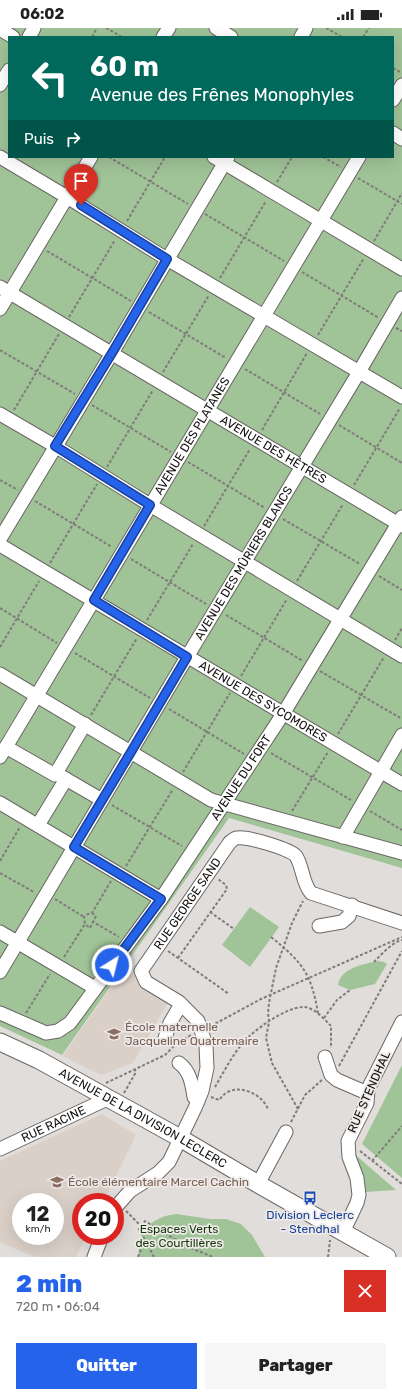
<!DOCTYPE html>
<html lang="fr">
<head>
<meta charset="utf-8">
<style>
  :root { --surface:#fff; --page:#f6f6f6; --text:#222; --muted:#767676; --accent:#2563eb }
  body { margin:0; font-family:Rubik,sans-serif; background:var(--page); color:var(--text); height:100vh; display:flex; flex-direction:column; font-size:15px; white-space:nowrap }
  * { box-sizing:border-box; margin:0 }
  p { font-size:13px; color:var(--muted) }
  .icon { flex:none; width:22px; height:22px; fill:none; stroke:currentColor; stroke-width:2; stroke-linecap:round; stroke-linejoin:round }
  .map { position:relative; height:1229px; overflow:hidden }
  .details { display:flex; flex-direction:column; background:var(--surface); flex:1 }
  .details>* { flex:none }
  .banner { position:absolute; left:8px; top:8px; width:386px; height:122px; border-radius:0px; box-shadow:0 4px 16px #0002; background:#00695c; color:#fff; overflow:hidden }
  .speed { position:absolute; left:12px; top:1165px; display:flex; gap:8px; font-size:20px; font-weight:700; text-align:center }
  .speed>* { display:grid; place-content:center; width:52px; height:52px; border-radius:50%; background:var(--surface); box-shadow:0 4px 16px #0002; line-height:1 }
  .speed small { font-size:10px; font-weight:400 }
  .speed .limit { border:6px solid #d22; background:#fff; color:#111 }
  .pin { position:absolute; display:grid; place-items:center; width:34px; height:34px; color:#fff; margin:-41px -17px; border-radius:50% 50% 50% 0; rotate:-45deg; box-shadow:0 0 4px #0007 }
  .pin .icon { rotate:45deg }
  .me { position:absolute; width:44px; margin:-22px; rotate:36deg; stroke-linejoin:round; filter:drop-shadow(0 0 3px #0008) }
  .turn { display:flex; align-items:center; gap:14px; height:84px; padding:0 16px; font-size:18px }
  .turn .icon { width:52px; height:52px; stroke-width:2.5 }
  .turn b { display:block; font-size:28px; line-height:34px }
  .then { display:flex; align-items:center; height:38px; padding:0 16px; background:#0003; gap:8px; font-size:15px }
  .round { display:grid; place-items:center; flex:none; width:42px; height:42px; border-radius:0px; background:var(--page) }
  .summary { display:flex; align-items:center; justify-content:space-between; height:68px; padding:0 16px }
  h1 { font-size:24px; font-weight:800; line-height:30px; color:var(--accent) }
  .cta { display:flex; gap:8px; margin-top:auto; padding:8px 16px }
  .cta a { flex:1; height:46px; border-radius:0px; background:var(--accent); color:#fff; font-size:16px; font-weight:800; line-height:46px; text-align:center }
  .cta a+a { background:var(--page); color:var(--text) }
  .status { display:flex; justify-content:space-between; align-items:center; height:28px; padding:0 20px; background:var(--surface); direction:ltr }
  .status svg { height:11px; fill:currentColor }
  .map>svg:first-child { display:block }
  .built { fill:#dad0c8; fill-rule:evenodd }
  .green { fill:#a0c398; fill-rule:evenodd }
  .lines { fill:none; stroke-linecap:round; stroke-linejoin:round }
  .minor-casing { stroke:#6a6765; stroke-width:15 }
  .major-casing { stroke:#6a6765; stroke-width:19 }
  .path { stroke:#7f7c7a; stroke-width:2; stroke-dasharray:3 2; stroke-linecap:butt }
  .minor { stroke:#fff; stroke-width:13 }
  .major { stroke:#fff; stroke-width:17 }
  .route-casing { stroke:#184099; stroke-width:10 }
  .route { stroke:#2563eb; stroke-width:7 }
  .labels { text-anchor:middle; stroke-width:3.5; stroke-linejoin:round; paint-order:stroke }
  .street-label { font-size:12px; fill:#131211; stroke:#eeeae8 }
  .education-label { font-size:12px; fill:#785e54; stroke:#eeeae8; text-anchor:start }
  .transit-label { font-size:12px; fill:#164399; stroke:#eeeae8 }
  .park-label { font-size:12px; fill:#14380b; stroke:#eeeae8 }
</style>
</head>
<body>
<div class="status"><b>06:02</b><svg viewBox="0 0 49 12"><path d="M0 12V9h3v3zM5 12V6h3v6zM10 12V3h3v9zM15 12V0h3v12zM26 1h20v11H26zM47 4h2v5h-2z"/></svg></div>
<div class="map">
<svg width="402" height="1229" viewBox="0 0 402 1229">
  <rect width="100%" height="100%" fill="#e1ddda"/>
  <!-- built -->
  <path class="built" d="M124,940L170,971L133,1035L101,1047L63,1028Z
    M102,1086L136,1107L103,1174H81V1208H86L76,1229H35L0,1214V1133ZM21,1174H55V1208H21Z"/>
  <!-- green -->
  <path class="green" d="M0,0H402V840L229,790L62,1027L0,998ZM9,9H393V129H9Z
    M250,879L279,899L250,939L222,917Z
    M378,933L384,934L387,936L375,956L350,962L338,957C340,940 364,936 378,933Z
    M402,1037V1150L362,1116Z
    M351,1123L396,1162L365,1164Z
    M176,1186L210,1191H226L241,1196L252,1207L265,1229H139C139,1223 138,1215 141,1210C147,1194 161,1188 176,1186Z"/>
  <g class="lines">
    <!-- minor casing -->
    <g class="minor-casing">
      <g id="minor">
        <path d="M216,0L231,9"/>
        <path d="M0,1L13,9"/>
        <path d="M29,9L34,0"/>
        <path d="M163,9L169,0"/>
        <path d="M301,9L306,0"/>
        <path d="M0,57L9,42"/>
        <path d="M393,72L402,57"/>
        <path d="M393,105L402,111"/>
        <path d="M0,129L67,169L167,231L402,369"/>
        <path d="M214,129L402,241"/>
        <path id="s1" d="M0,259L402,498"/>
        <path d="M0,281L91,129"/>
        <path d="M0,386L55,418L150,477L402,628"/>
        <path d="M0,511L112,325L228,129"/>
        <path id="s2" d="M0,517L402,756"/>
        <path d="M0,646L211,772L402,825"/>
        <path d="M6,719L55,747L85,696"/>
        <path id="s3" d="M0,729L359,129"/>
        <path d="M59,747L102,772"/>
        <path d="M0,775L161,871"/>
        <path d="M38,797L66,751"/>
        <path d="M343,809L402,707"/>
        <path d="M319,898L342,894L349,888L352,877"/>
        <path d="M0,904L95,960"/>
        <path id="s4" d="M0,944L187,629L359,344L402,270"/>
        <path id="s5" d="M0,985L46,1005L58,1003L70,995L161,871L283,686L402,489"/>
        <path d="M165,1010L170,995L181,976"/>
        <path d="M325,1029L331,1047L337,1052L367,1065"/>
        <path d="M179,1035C190,1043 192,1056 194,1069L198,1073"/>
        <path id="s6" d="M0,1121L107,1071"/>
        <path d="M258,1156L286,1104"/>
        <path id="s7" d="M115,1180L130,1163L158,1145L169,1134L195,1080L202,1063L207,1040L206,1017L198,993L179,974L146,954L141,943L230,814C232,813 234,810 237,810C246,808 291,821 296,828C303,839 302,854 311,865L402,895"/>
        <path d="M343,1204L357,1175L359,1167L357,1150L349,1129L348,1113L367,1075L368,1061L402,994"/>
        <path d="M94,1229L102,1208"/>
      </g>
    </g>
    <!-- major casing -->
    <g class="major-casing">
      <g id="major">
        <path id="s8" d="M0,1014L39,1032L180,1110L258,1156L387,1229"/>
      </g>
    </g>
    <!-- path -->
    <path class="path" d="M106,0L122,9
      M326,0L342,9
      M92,9L97,0
      M363,9L369,0
      M393,40L402,45
      M109,129L188,176
      M323,129L341,139
      M358,150L402,176
      M277,154L292,129
      M205,186L284,233
      M127,193L165,129
      M374,213L402,165
      M47,223L131,273
      M302,244L379,290
      M220,250L266,173
      M149,284L226,330
      M69,289L115,212
      M396,300L402,303
      M318,307L364,230
      M0,322L75,366
      M245,341L320,386
      M163,344L209,267
      M92,377L171,424
      M14,382L59,306
      M339,397L402,435
      M262,402L307,325
      M188,434L265,480
      M107,439L153,362
      M0,452L18,462
      M354,457L400,380
      M35,473L112,519
      M283,491L360,536
      M204,498L250,421
      M131,531L206,576
      M50,535L97,456
      M379,548L402,562
      M297,553L343,476
      M0,580L57,615
      M226,587L303,633
      M147,592L193,516
      M395,612L402,600
      M0,619L39,553
      M75,625L150,670
      M320,643L402,691
      M241,648L287,571
      M169,681L244,726
      M91,687L137,610
      M338,706L384,629
      M271,725L351,772
      M183,744L230,665
      M112,777L182,818
      M292,783L328,724
      M370,783L402,802
      M0,833L20,799
      M126,838L173,761
      M0,845L34,864
      M111,853L92,885L88,886L84,889L85,896L90,900L93,894L119,909
      M55,871L84,889
      M210,884L234,901
      M92,885L96,888L93,894
      M271,909C303,935 311,945 318,985
      M168,923L229,966
      M64,929L85,896
      M178,930L227,861L226,857L218,851
      M374,934C382,926 391,915 402,912
      M26,985L50,946
      M324,990L337,972L350,962
      M211,998L261,971L402,909
      M339,1038L402,923
      M106,1055L165,1027L174,1018L191,1007
      M215,1059C223,1045 231,1030 241,1017C252,1003 285,979 304,979C315,980 324,991 331,998V1020
      M124,1065L136,1044L135,1042
      M211,1069L219,1072C221,1070 223,1067 226,1065C240,1056 262,1066 268,1081
      M298,1081L272,1035L266,1010L269,994L268,985L269,975L276,940L292,895L303,873
      M291,1094L305,1067L322,1052
      M360,1123L402,1156
      M372,1133L402,1098
      M126,1183L141,1198
      M138,1229L142,1218L146,1214
      M154,1229L139,1201L145,1193L186,1218L213,1229
      M328,1229L330,1212"/>
    <!-- minor -->
    <use href="#minor" class="minor"/>
    <!-- major -->
    <use href="#major" class="major"/>
  </g>
  <g class="lines">
    <!-- route casing -->
    <g class="route-casing">
      <path id="route" d="M81,177L167,231L112,325L55,418L150,477L94,572L187,629L131,724L74,819L161,871L112,937"/>
    </g>
    <!-- route -->
    <use href="#route" class="route"/>
  </g>
  <!-- icons -->
  <defs>
    <g id="school-bare" transform="scale(1.08)"><path d="M0-5L7-2L0 1L-7-2ZM-4 1L0 2.5L4 1V4Q0 6-4 4Z" fill="#8d6e63" stroke="#eeeae8" stroke-width="2.5" paint-order="stroke"/></g>
    <g id="bus-bare" transform="scale(1.08)"><path d="M-5-6H5V4H4V6H2V4H-2V6H-4V4H-5ZM-3.5-4V0h7V-4ZM-3.5 1.2v1.5H-2V1.2ZM2 1.2v1.5H3.5V1.2Z" fill="#1a4fb4" stroke="#eeeae8" stroke-width="2.5" paint-order="stroke"/></g>
  </defs>
  <g fill-rule="evenodd">
    <use href="#school-bare" x="114" y="1006"/>
    <use href="#school-bare" x="57" y="1154"/>
    <use href="#bus-bare" x="310" y="1170"/>
  </g>
  <g class="labels">
    <!-- street labels -->
    <g class="street-label">
      <text dy="4" stroke="none"><textPath href="#s3" startOffset="374">AVENUE DES PLATANES</textPath></text>
      <text dy="4" stroke="none"><textPath href="#s1" startOffset="318">AVENUE DES HÊTRES</textPath></text>
      <text dy="4" stroke="none"><textPath href="#s4" startOffset="476">AVENUE DES MÛRIERS BLANCS</textPath></text>
      <text dy="4" stroke="none"><textPath href="#s2" startOffset="306">AVENUE DES SYCOMORES</textPath></text>
      <text dy="4" stroke="none"><textPath href="#s5" startOffset="376">AVENUE DU FORT</textPath></text>
      <text dy="4" stroke="none"><textPath href="#s7" startOffset="381">RUE GEORGE SAND</textPath></text>
      <text transform="translate(369 1064) rotate(-66)" y="4">RUE STENDHAL</text>
      <text dy="4" stroke="none"><textPath href="#s8" startOffset="162">AVENUE DE LA DIVISION LECLERC</textPath></text>
      <text dy="4" stroke="none"><textPath href="#s6" startOffset="59">RUE RACINE</textPath></text>
    </g>
    <!-- education labels -->
    <g class="education-label">
      <text x="125" y="1003">École maternelle<tspan x="125" dy="14">Jacqueline Quatremaire</tspan></text>
      <text x="68" y="1158">École élémentaire Marcel Cachin</text>
    </g>
    <!-- transit labels -->
    <g class="transit-label">
      <text x="310" y="1191">Division Leclerc<tspan x="310" dy="14">- Stendhal</tspan></text>
    </g>
    <!-- park labels -->
    <g class="park-label">
      <text x="179" y="1205">Espaces Verts<tspan x="179" dy="14">des Courtillères</tspan></text>
    </g>
  </g>
</svg>
<div class="speed"><div>12<small>km/h</small></div><div class="limit">20</div></div>
<div class="pin" style="left:81px;top:177px;background:#d93025"><svg class="icon" aria-label="arrive" viewBox="0 0 24 24"><path d="M6 21V4h12l-3 4 3 4H6"/></svg></div>
<svg class="me" style="left:112px;top:937px" viewBox="-20 -20 40 40"><circle r="17" fill="#2563eb" stroke="#fff" stroke-width="3"/><path d="M0-11L8 9 0 5-8 9z" fill="#fff"/></svg>
<div class="banner">
<div class="turn"><svg class="icon" aria-label="left" viewBox="0 0 24 24"><path d="M17 20v-9H6M10 6l-5 5 5 5"/></svg><div><b>60 m</b>Avenue des Frênes Monophyles</div></div>
<div class="then">Puis<svg class="icon" aria-label="right" viewBox="0 0 24 24"><path d="M7 20v-9h11M14 6l5 5-5 5"/></svg></div>
</div>
</div>
<section class="details">
<div class="summary"><div><h1>2 min</h1><p>720 m · 06:04</p></div><a class="round" style="background:#d93025;color:#fff"><svg class="icon" aria-label="close" viewBox="0 0 24 24"><path d="M6 6l12 12M18 6L6 18"/></svg></a></div>
<div class="cta"><a>Quitter</a><a>Partager</a></div>
</section>
</body>
</html>
